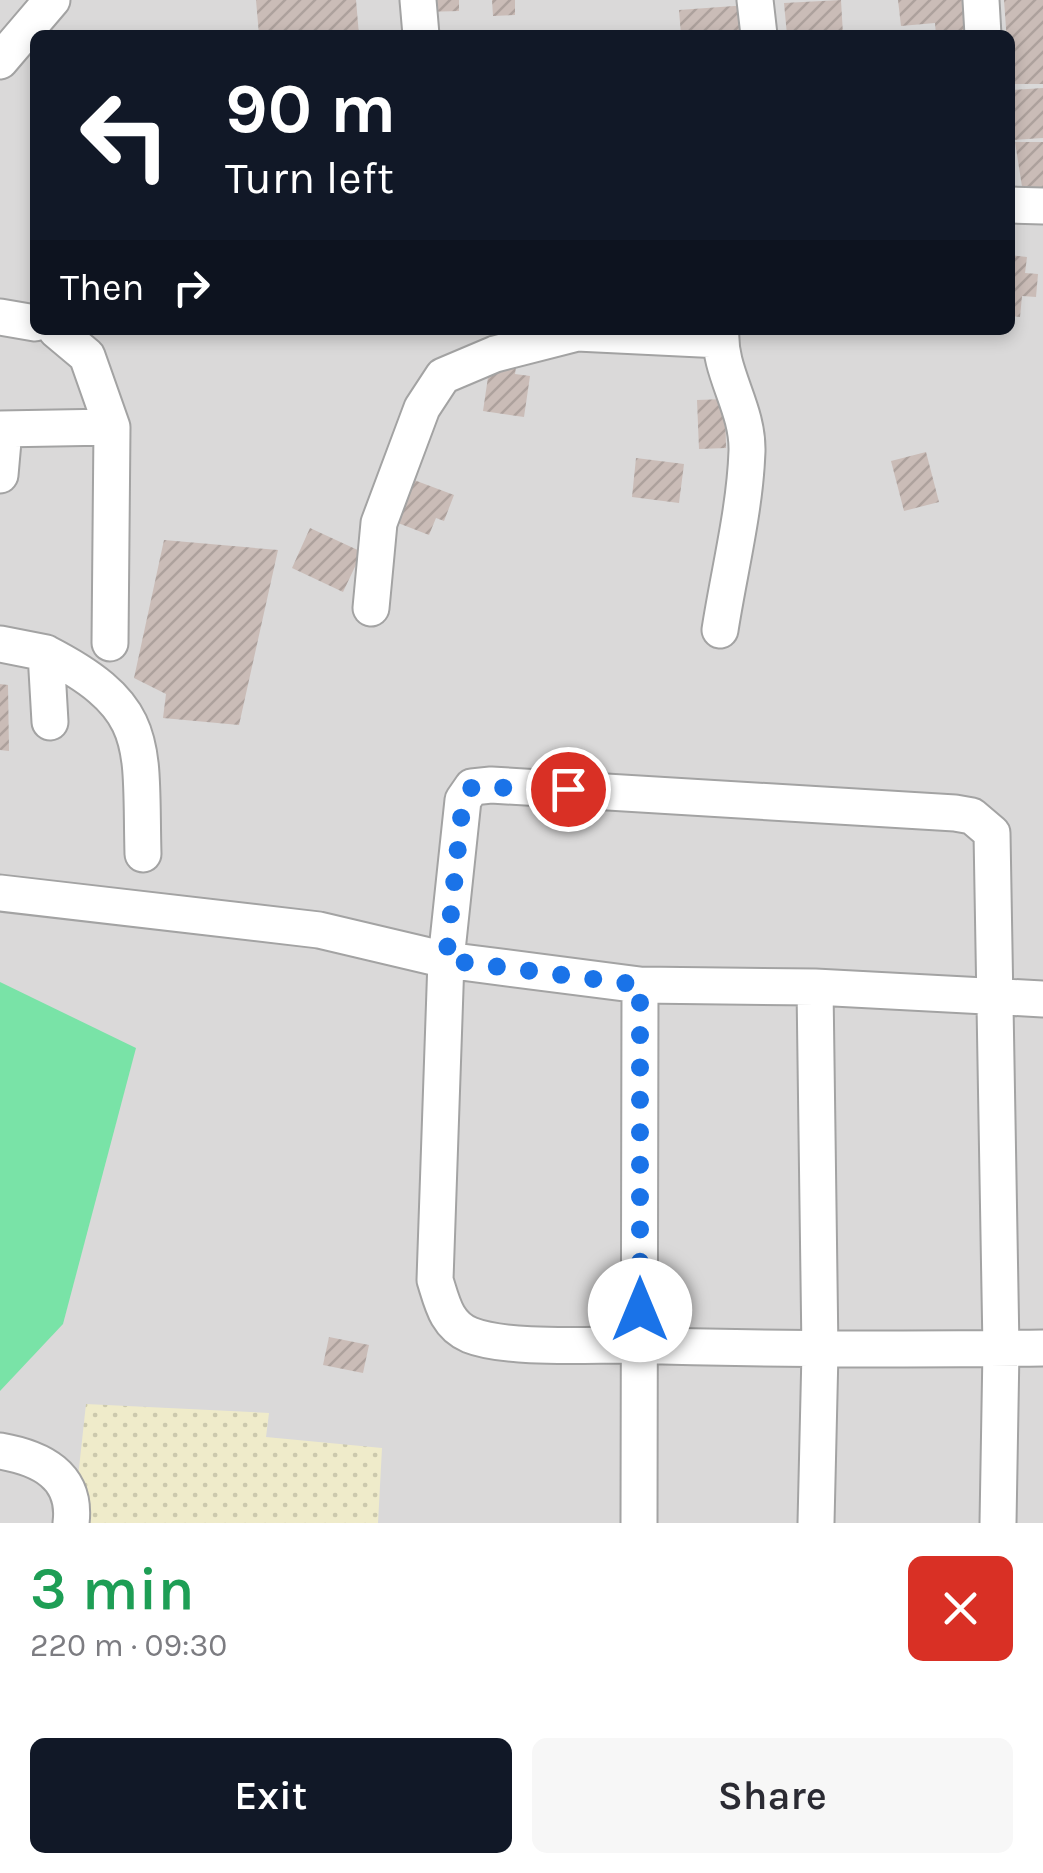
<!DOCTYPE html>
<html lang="en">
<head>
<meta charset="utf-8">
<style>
  :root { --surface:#fff; --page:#f7f7f7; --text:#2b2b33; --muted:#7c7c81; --accent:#111827 }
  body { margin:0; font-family:Karla,sans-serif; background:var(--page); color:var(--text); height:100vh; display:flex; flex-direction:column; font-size:38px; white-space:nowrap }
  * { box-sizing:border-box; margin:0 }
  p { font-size:32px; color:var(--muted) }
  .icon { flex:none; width:55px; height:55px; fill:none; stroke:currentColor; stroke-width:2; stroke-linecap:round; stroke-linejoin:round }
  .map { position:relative; height:1523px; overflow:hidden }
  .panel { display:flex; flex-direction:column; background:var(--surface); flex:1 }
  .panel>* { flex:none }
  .guide { position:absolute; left:30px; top:30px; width:985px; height:305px; border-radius:15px; box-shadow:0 5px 15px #0003; background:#111827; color:#fff; overflow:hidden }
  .pin { position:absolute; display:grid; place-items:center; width:85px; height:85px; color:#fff; margin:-42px; border:5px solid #fff; border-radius:50%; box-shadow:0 2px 10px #0007 }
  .me { position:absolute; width:110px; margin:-55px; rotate:0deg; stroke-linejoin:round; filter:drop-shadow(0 0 8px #0008) }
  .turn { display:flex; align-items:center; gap:35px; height:210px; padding:0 30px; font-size:45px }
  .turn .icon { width:130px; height:130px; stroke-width:2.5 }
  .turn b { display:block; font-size:70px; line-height:85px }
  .then { display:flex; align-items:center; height:95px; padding:0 30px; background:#0003; gap:20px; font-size:38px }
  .round { display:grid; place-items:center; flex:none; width:105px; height:105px; border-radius:15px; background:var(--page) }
  .headline { display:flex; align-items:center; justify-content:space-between; height:170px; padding:0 30px }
  h1 { font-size:60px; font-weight:600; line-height:75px; color:#1e9e55 }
  .action { display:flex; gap:20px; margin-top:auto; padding:20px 30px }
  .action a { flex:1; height:115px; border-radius:15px; background:var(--accent); color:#fff; font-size:40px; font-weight:600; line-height:115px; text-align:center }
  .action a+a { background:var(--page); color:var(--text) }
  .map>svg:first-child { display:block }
  .residential { fill:#dad9d9; fill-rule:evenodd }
  .farmland { fill:url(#farmland-dots) }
  .pitch { fill:#79e3a7 }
  .building { fill:url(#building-hatch) }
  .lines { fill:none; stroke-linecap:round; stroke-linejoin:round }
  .minor-casing { stroke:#a3a3a3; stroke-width:39 }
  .minor { stroke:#fff; stroke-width:35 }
  .route { stroke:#1a73e8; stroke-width:18; stroke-dasharray:0 32.4 }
</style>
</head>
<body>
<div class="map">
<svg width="1043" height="1523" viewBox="0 0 1043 1523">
  <defs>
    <pattern id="farmland-dots" width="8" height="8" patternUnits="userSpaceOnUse" patternTransform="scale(2.5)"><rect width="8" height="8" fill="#efebca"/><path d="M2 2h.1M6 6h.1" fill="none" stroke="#ccc9ad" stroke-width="1.8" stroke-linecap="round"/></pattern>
    <pattern id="building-hatch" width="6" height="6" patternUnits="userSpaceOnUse" patternTransform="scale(2.5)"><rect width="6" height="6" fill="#cabcb7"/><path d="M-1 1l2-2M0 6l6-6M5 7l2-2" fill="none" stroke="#ada19d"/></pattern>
  </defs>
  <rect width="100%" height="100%" fill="#eee7e1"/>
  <!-- residential -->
  <path class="residential" d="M0,0H1043V1523H0ZM35,35H1010V330H35Z"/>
  <!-- farmland -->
  <path class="farmland" d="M86,1404L269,1413L266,1437L382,1448L378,1523H73Z"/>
  <!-- pitch -->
  <path class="pitch" d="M0,982L136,1048L63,1324L0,1391Z"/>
  <!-- building -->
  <path class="building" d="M256,0H356L359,35H259Z
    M425,0H459V11L425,12Z
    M492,0H515V15L493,16Z
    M841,0L843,35H787L784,3Z
    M898,0H975L978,35H936L935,23L901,26Z
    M1004,0H1043V84H1010Z
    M748,5L751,35H681L679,10Z
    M1043,88V138L1013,140L1011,90Z
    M1015,142H1043V192L1023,193Z
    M1010,255L1027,257L1025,273L1038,274L1036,297L1022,296L1020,317L1010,316Z
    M491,357L517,361L515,374L530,376L524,417L483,411Z
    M725,399L726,448L699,449L697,400Z
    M926,452L939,502L904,511L891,461Z
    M636,458L684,464L679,503L632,497Z
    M414,480L454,495L444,521L436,518L429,535L398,523Z
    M310,528L362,552L343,592L292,568Z
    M164,540L278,550L239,725L163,718L166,694L134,678Z
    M0,684L8,685L9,751L0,750Z
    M329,1337L369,1345L363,1373L323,1365Z"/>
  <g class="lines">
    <!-- minor casing -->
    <g class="minor-casing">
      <path id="minor" d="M418,0L421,35
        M755,0L759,35
        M981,0L983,35
        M0,61L52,0
        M1010,205L1043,206
        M0,317L35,323
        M56,330L87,356L112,427L110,643
        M0,429L112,427
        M0,475L4,430
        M371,608L379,523L422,408L443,376L495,354L577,333L721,340
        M720,630C729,572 745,510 747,451C748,407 718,372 721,330
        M0,644L46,653L50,722
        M46,653C153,708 140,744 143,854
        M0,893L319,930L446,960L640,985L815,987L1043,999
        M815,987L820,1352L816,1523
        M0,1451C40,1458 77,1475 71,1523
        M639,1523L640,985
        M998,1523L1001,1349L992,833L972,816L955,813L491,785L472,787L463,800L446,960L435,1280C442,1302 446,1325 470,1335C505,1349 583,1345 622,1345C763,1349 902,1350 1043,1348"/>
    </g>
    <!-- minor -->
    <use href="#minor" class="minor"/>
  </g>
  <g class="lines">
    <!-- route -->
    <path class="route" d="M568,789L472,787L463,800L446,960L640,985V1310"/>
  </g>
</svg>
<div class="pin" style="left:568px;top:789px;background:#d93025"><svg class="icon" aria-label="arrive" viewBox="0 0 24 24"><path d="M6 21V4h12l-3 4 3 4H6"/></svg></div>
<svg class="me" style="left:640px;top:1310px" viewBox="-20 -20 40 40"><circle r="19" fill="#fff"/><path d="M0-13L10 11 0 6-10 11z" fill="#1a73e8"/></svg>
<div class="guide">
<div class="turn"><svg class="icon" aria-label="left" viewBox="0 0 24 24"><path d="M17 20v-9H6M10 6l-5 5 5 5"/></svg><div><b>90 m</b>Turn left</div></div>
<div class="then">Then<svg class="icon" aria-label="right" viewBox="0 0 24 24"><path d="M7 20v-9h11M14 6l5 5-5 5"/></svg></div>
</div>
</div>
<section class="panel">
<div class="headline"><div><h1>3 min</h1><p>220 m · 09:30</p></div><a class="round" style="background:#d93025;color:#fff"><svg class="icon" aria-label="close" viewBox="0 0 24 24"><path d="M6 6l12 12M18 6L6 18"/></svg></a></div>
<div class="action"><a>Exit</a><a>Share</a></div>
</section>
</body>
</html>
